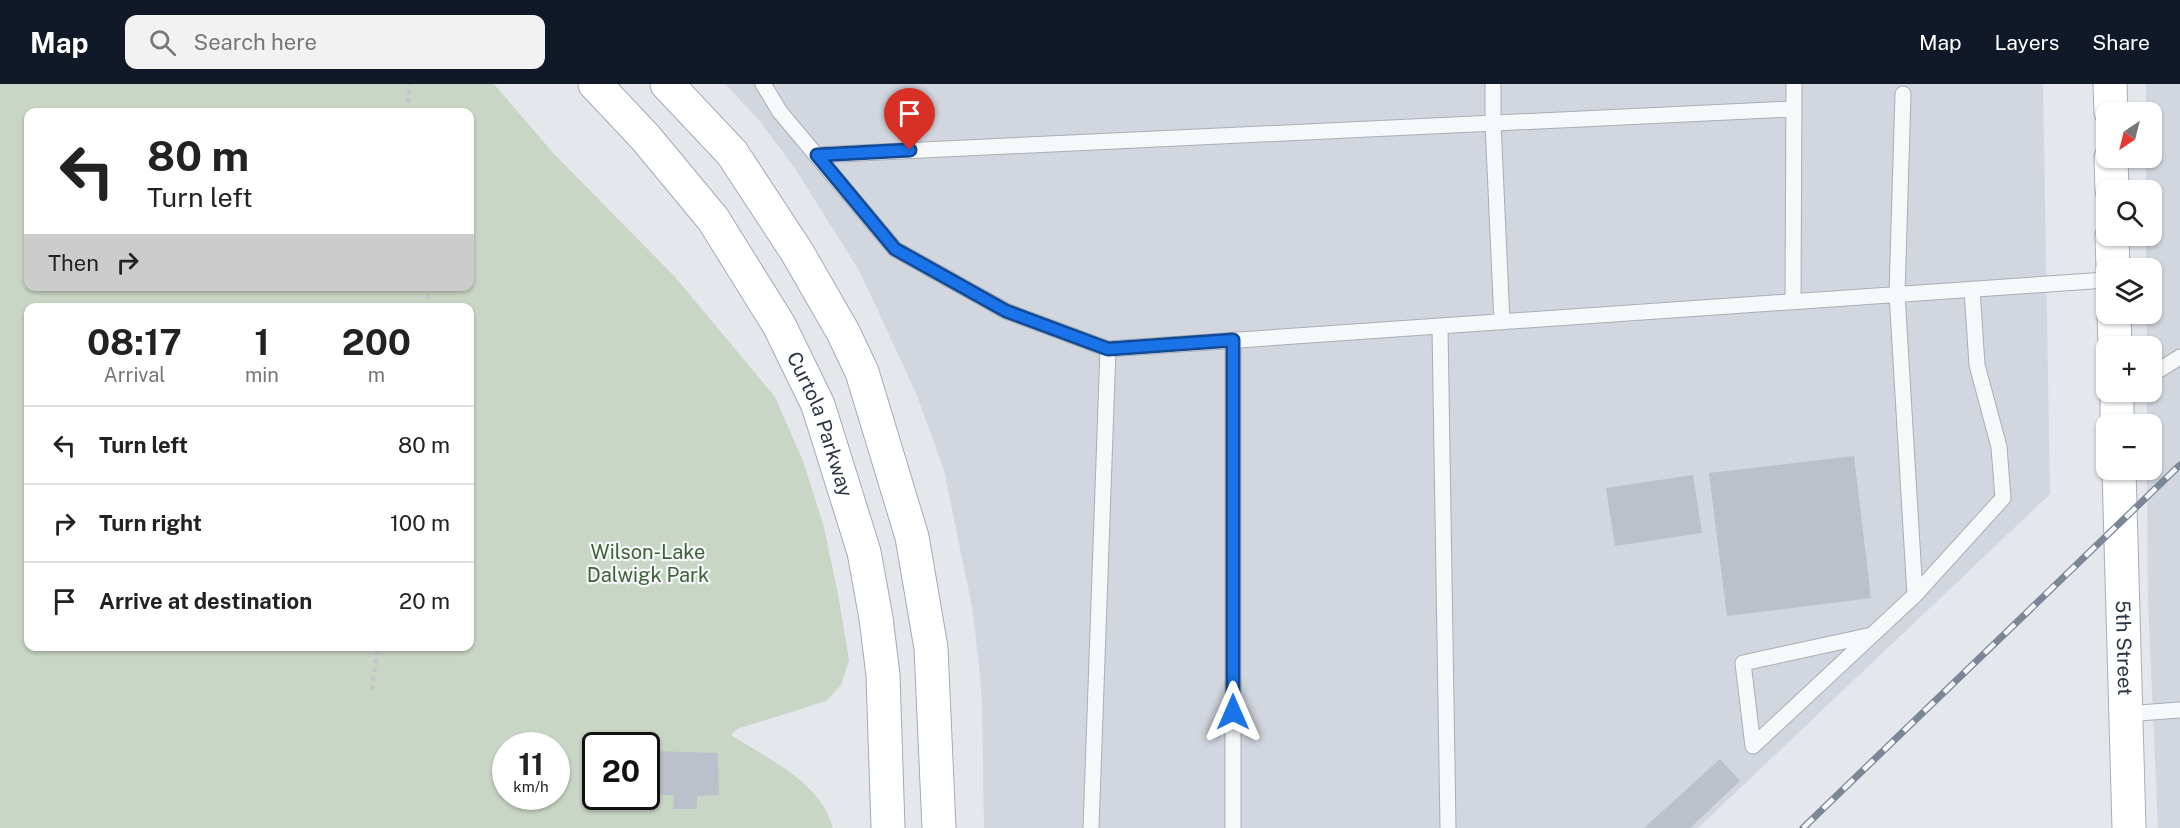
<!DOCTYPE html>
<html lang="en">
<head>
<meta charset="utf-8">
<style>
  :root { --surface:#fff; --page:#f2f2f2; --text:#222; --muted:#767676; --line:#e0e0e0; --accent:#111827 }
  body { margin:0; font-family:"Public Sans",sans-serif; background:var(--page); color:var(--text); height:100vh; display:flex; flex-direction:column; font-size:22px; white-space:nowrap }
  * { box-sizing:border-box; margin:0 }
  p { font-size:20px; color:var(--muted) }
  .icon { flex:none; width:33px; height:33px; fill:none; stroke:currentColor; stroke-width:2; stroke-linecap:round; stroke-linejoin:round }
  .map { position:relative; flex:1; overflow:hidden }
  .details { position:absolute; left:24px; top:219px; width:450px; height:348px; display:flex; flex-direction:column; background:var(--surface); border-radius:12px; box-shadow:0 2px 4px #0004 }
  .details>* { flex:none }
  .top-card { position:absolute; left:24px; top:24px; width:450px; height:183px; border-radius:12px; box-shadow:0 2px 4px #0004; background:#fff; color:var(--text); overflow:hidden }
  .needle { width:39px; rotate:215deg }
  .fabs { position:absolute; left:2096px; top:18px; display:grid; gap:12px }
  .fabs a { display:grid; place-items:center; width:66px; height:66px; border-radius:12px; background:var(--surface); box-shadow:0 2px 4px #0004; font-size:30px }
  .speed { position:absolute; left:492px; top:648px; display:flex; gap:12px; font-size:30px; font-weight:700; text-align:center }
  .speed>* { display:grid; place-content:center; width:78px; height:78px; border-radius:50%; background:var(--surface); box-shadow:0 2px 4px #0004; line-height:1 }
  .speed small { font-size:15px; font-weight:400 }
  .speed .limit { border:3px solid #111; border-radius:9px; background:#fff; color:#111 }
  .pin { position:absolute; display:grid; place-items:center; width:51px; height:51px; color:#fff; margin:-62px -26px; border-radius:50% 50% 50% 0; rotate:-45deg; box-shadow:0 0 6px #0007 }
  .pin .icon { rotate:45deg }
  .me { position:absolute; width:66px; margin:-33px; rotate:0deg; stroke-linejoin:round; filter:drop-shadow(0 0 4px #0008) }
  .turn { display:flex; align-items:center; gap:21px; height:126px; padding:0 24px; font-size:27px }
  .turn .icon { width:78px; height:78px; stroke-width:2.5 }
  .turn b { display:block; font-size:42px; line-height:51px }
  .then { display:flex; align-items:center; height:57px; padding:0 24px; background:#0003; gap:12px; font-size:22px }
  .eta { display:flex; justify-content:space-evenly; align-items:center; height:102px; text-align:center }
  .eta b { font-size:36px; font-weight:700; line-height:42px }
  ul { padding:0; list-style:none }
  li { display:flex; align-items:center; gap:18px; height:78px; padding:0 24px; border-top:2px solid var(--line) }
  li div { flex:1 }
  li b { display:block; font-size:22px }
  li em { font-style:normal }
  header { display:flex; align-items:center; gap:36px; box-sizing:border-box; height:84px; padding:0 30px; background:var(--accent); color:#fff }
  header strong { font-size:28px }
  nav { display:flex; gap:33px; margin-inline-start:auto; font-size:21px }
  .search { width:420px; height:54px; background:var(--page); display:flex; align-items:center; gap:15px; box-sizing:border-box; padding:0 21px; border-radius:12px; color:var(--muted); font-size:22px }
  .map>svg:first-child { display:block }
  .built { fill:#d2d6de }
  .green { fill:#c9d6c5; fill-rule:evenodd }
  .building { fill:#bbc0ca }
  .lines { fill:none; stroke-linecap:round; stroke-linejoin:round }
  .lane-casing { stroke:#a9aeb7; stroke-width:17 }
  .secondary-casing { stroke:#a9aeb7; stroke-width:35 }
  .primary-casing { stroke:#a3abb8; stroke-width:35 }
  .path { stroke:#c2c5cb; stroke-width:4; stroke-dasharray:4.5 4.5; stroke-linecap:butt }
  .lane { stroke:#f7f8fa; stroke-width:15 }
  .secondary { stroke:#fff; stroke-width:33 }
  .primary { stroke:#fff; stroke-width:33 }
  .rail-casing { stroke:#7d8696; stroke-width:7 }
  .rail { stroke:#f4f6f9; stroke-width:4.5; stroke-dasharray:14; stroke-linecap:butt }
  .route-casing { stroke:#114b97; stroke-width:15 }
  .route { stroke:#1a73e8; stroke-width:10 }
  .labels { text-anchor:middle; stroke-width:4.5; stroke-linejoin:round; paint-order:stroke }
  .street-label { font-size:20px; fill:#2b3445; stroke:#f4f6f9 }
  .park-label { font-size:20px; fill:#3f6138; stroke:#f4f6f9 }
</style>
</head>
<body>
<header>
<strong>Map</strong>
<div class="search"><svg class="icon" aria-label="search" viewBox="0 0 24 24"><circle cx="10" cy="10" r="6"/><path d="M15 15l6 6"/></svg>Search here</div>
<nav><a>Map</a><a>Layers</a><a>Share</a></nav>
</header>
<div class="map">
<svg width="2180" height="744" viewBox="0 0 2180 744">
  <rect width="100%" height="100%" fill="#e4e7ec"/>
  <!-- built -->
  <path class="built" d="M725,0H2043L2050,410L1698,744H984L982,617L979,580L972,523L944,386L916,309L860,188L796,86L759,36Z
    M2146,0H2180V744H2158L2148,515L2147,386H2151V340H2147V308H2151V262H2147V230H2151V184H2146V152H2151V106H2146V74H2151V28H2146Z"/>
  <!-- green -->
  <path class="green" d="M0,0H494L554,70L675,193L775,313L803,377L824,443L838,510L849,576L841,601L826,617L737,645L731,651C768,675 821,698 833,744H0ZM28,28H470V202H28ZM28,224H470V562H28ZM506,662H556V712H506ZM596,662H646V712H596Z"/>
  <!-- building -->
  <path class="building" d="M1854,372L1871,514L1727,532L1709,389Z
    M1693,391L1702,449L1615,462L1606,404Z
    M651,667L718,669L719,711L697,712V725H673L674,711H651Z
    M1720,675L1740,697L1690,744H1644Z"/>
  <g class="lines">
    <!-- lane casing -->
    <g class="lane-casing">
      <path id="lane" d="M763,0L780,28L895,165L1006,227L1108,265L2106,196
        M1493,0V39L1502,238
        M1903,10L1897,210L1915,511
        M817,71L1793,25
        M1793,217L1794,0
        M1440,242L1448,744
        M1233,256V744
        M2151,291L2180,273
        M1872,551L1743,579L1753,662L1915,511L2003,414L1999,363L1977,281L1972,205
        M2125,630L2180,626
        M1091,744L1108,265"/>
    </g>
    <!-- secondary casing -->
    <g class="secondary-casing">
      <g id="secondary">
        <path d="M2110,0L2111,28"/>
        <path d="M2111,74L2112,106"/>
        <path d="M2112,152L2113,184"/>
        <path d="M2114,230L2115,262"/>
        <path d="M2117,308V340"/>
        <path id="s1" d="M2119,386L2129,744"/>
      </g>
    </g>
    <!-- primary casing -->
    <g class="primary-casing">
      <g id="primary">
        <path id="s2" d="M595,0L645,53L713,135L779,241L818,321L864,468L876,534L883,591L888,744"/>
        <path d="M667,0L732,69L797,168L843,248L862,288L912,453L931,564L939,744"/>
      </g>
    </g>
    <!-- path -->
    <path class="path" d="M407,28L410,0
      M424,202L433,224
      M372,606L378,562"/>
    <!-- lane -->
    <use href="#lane" class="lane"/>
    <!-- secondary -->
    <use href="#secondary" class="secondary"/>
    <!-- primary -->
    <use href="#primary" class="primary"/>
    <!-- rail casing -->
    <g class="rail-casing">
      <path id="rail" d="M1803,744L2180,381"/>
    </g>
    <!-- rail -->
    <use href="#rail" class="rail"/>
  </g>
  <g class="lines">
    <!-- route casing -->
    <g class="route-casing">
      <path id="route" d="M910,66L817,71L895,165L1006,227L1108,265L1233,256V628"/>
    </g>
    <!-- route -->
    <use href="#route" class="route"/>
  </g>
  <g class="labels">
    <!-- street labels -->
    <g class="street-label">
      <text dy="7" stroke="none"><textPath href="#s2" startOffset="412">Curtola Parkway</textPath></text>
      <text dy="7" stroke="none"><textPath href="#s1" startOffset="178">5th Street</textPath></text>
    </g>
    <!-- park labels -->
    <g class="park-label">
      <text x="648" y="475">Wilson-Lake<tspan x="648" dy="23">Dalwigk Park</tspan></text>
    </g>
  </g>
</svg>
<div class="fabs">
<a><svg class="needle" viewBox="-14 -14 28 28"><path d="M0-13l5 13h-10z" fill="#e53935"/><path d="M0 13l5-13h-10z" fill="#767676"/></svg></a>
<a><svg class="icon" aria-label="search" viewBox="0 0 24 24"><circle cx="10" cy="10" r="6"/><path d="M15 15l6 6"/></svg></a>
<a><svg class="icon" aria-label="layers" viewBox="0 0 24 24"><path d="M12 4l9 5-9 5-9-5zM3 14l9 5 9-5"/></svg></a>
<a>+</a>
<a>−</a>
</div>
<div class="speed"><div>11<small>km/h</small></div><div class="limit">20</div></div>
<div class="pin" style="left:910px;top:66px;background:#d93025"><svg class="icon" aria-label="arrive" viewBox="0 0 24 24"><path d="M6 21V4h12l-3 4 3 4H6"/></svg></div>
<svg class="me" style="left:1233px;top:628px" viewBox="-20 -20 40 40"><path d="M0-17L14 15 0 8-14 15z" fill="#1a73e8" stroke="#fff" stroke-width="4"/></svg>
<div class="top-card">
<div class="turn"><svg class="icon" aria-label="left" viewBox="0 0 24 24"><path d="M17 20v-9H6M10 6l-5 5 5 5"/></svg><div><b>80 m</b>Turn left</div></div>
<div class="then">Then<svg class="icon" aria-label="right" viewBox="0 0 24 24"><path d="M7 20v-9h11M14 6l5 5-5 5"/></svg></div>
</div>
<section class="details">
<div class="eta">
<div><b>08:17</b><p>Arrival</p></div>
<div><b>1</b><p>min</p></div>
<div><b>200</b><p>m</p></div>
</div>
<ul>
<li><svg class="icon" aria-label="left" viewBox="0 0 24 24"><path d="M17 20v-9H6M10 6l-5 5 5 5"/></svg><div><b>Turn left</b></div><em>80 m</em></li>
<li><svg class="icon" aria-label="right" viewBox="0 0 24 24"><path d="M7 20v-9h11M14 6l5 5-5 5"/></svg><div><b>Turn right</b></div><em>100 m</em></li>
<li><svg class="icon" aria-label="arrive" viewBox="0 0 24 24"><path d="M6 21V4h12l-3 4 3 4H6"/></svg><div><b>Arrive at destination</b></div><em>20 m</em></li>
</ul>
</section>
</div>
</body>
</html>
